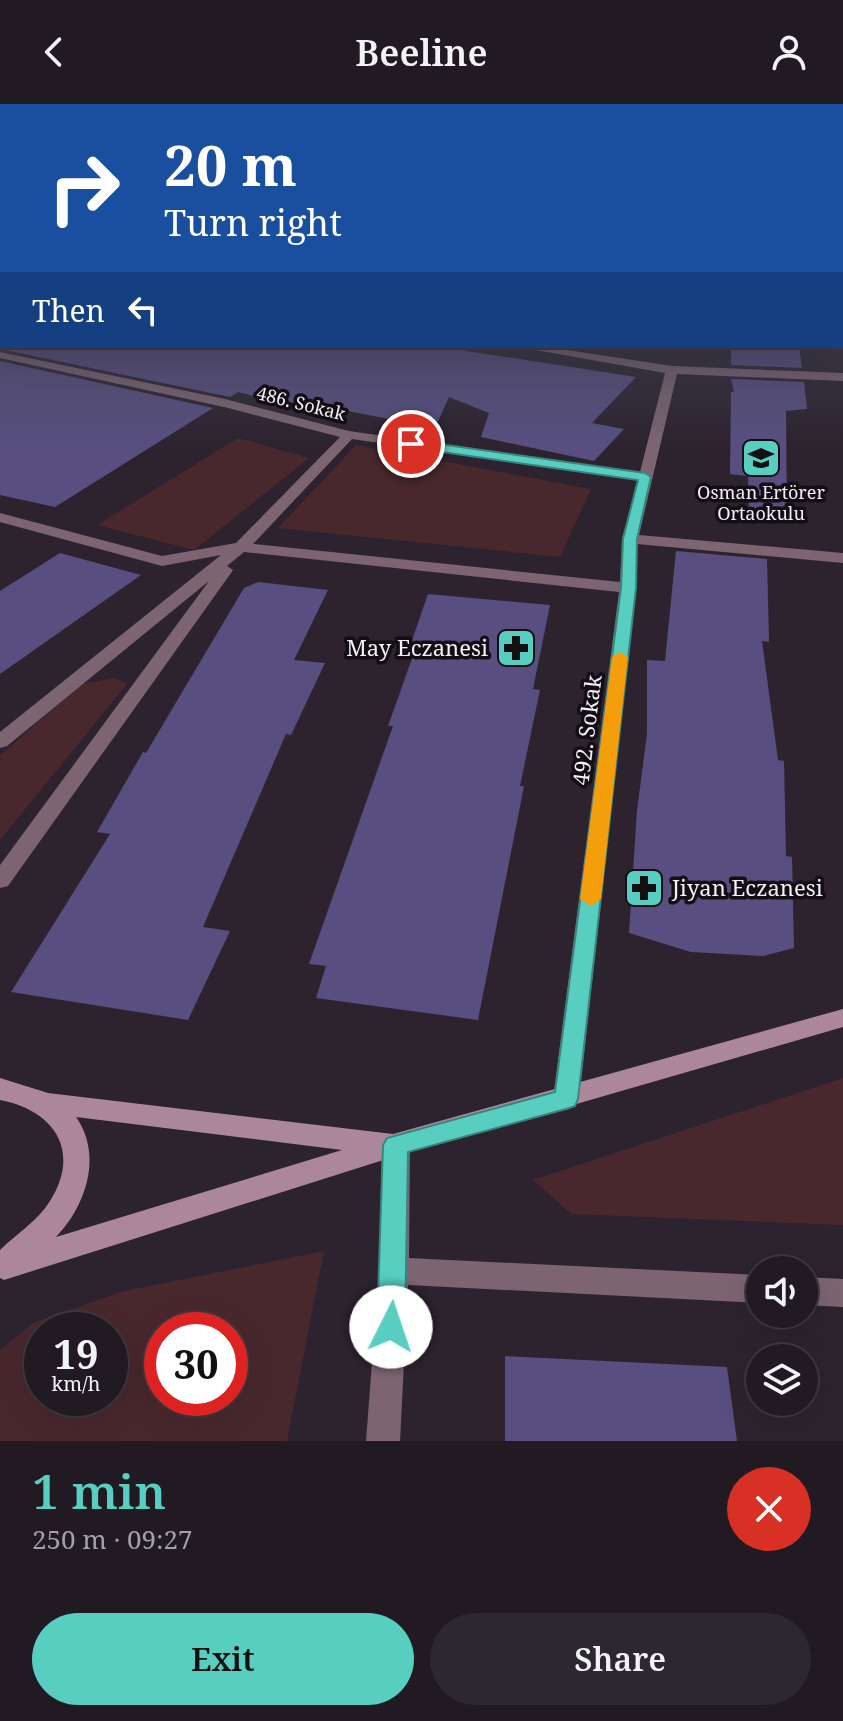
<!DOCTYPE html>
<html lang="en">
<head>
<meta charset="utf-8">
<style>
  :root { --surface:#211a22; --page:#2d272f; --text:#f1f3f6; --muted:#a2a1a5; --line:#3e3840; --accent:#58cec0 }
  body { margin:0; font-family:"Noto Serif",serif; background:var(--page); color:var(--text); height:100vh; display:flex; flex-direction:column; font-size:30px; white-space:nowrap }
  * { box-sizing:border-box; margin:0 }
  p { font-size:26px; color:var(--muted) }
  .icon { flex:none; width:44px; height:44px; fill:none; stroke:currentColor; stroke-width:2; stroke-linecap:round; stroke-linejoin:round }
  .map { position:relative; height:1337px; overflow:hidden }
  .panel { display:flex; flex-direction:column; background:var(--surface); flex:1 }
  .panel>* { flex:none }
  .guide { position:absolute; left:0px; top:0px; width:844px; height:244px; box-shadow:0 8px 32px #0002,0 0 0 2px var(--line); background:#1a4fa0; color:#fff; overflow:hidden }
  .controls { position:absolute; left:746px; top:1152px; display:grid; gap:16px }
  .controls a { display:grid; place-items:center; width:72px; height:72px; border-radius:50%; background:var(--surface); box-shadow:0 8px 32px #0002,0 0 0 2px var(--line); font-size:40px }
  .speed { position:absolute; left:24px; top:1208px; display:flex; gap:16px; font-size:40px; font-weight:700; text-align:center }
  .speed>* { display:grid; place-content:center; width:104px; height:104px; border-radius:50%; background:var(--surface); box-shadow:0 8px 32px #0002,0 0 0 2px var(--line); line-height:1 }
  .speed small { font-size:20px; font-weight:400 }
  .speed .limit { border:12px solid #d22; background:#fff; color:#111 }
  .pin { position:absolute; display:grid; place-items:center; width:68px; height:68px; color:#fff; margin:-34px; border:4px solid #fff; border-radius:50%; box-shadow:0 2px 8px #0007 }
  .me { position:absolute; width:88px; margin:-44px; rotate:4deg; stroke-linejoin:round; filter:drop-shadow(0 0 6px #0008) }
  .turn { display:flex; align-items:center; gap:28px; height:168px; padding:0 32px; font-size:36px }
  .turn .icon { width:104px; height:104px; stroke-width:2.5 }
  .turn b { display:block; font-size:56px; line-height:68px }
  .then { display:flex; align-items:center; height:76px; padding:0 32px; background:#0003; gap:16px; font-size:30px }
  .round { display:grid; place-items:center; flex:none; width:84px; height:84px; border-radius:42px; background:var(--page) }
  .head { display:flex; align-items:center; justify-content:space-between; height:136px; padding:0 32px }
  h1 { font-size:48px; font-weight:600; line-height:60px; color:var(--accent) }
  .button { display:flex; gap:16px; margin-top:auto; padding:16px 32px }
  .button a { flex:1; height:92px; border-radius:48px; background:var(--accent); color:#111; font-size:32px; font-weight:600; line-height:92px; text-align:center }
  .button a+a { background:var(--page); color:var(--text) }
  header { display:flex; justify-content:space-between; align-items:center; height:104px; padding:0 32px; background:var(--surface); font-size:36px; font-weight:600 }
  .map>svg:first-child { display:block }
  .green { fill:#48282d; fill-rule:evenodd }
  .building { fill:#584f80 }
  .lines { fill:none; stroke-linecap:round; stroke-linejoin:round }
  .street { fill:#7c6571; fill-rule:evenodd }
  .secondary { fill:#ac879c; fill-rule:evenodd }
  .highway { fill:#f4bada; fill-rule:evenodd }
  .route { fill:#58cec0; stroke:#39867d; stroke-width:2 }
  .slow { fill:#f59e0b }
  .labels { text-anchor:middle; stroke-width:7; stroke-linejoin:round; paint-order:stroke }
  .far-street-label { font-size:18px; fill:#f4eef6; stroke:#120e13 }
  .far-poi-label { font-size:18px; fill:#f4eef6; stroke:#120e13 }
  .poi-label { font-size:22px; fill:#f4eef6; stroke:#120e13; text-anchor:end }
  .street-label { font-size:22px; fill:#f4eef6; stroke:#120e13 }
</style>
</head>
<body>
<header><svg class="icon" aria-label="back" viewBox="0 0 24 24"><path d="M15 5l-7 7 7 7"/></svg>Beeline<svg class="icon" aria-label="person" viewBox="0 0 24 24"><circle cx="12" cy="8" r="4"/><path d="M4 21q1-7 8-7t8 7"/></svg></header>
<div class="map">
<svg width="843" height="1337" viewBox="0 0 843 1337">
  <rect width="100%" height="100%" fill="#2c232e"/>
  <!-- green -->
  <path class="green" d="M238,334L309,354L194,446L97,421Z
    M356,341L591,385L560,453L278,424Z
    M115,574L127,580L0,736V652L80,580Z
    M843,974V1121L571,1110L533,1076Z
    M324,1147L287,1337H0V1246L33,1219L120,1188ZM42,1226H110V1294H42ZM230,1226V1294H162V1226Z"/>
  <!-- building -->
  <path class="building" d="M0,242H434L636,273L592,319L624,325L594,357L481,333L489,309L449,293L435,324L302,298L280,299L238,288L230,293L0,245Z
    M731,242H799L802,264L731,261Z
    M0,257L213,304L55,403L0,391Z
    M731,275L804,278L807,305L786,307L787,417L749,414L748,372L730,370L731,288H734Z
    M676,447L767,455L769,538L762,537L778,656L784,657L786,752L792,753L794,844L763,852L691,848L629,829L637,706L647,630V556L665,557Z
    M60,449L141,471L0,570V487Z
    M258,478L328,486L294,556L325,559L291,631L286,630L203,823L230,827L188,916L11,888L110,730L97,728L143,648L146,649L244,484Z
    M428,490L550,501L533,585L540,586L520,682H524L478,916L316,894L326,862L309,860L393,622H388L414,549L408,548Z
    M505,1252L727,1263L737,1337H505Z"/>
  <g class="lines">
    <!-- street -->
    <path class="street" d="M0,183H2L0,190Z
      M513,242H541L672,262L843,269V277L677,270L639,431L843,449V459L637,440L636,484L579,995L575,1003L566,1006L557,1003L553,995L619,488L244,448L227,462L233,466L231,469L8,782L0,784V761L209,477L7,642L0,644V628L221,451L162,462L0,418V409L162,452L236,439L340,333L224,303L0,254V248L225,295L349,327L640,368L665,269ZM352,335L638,376L622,435L620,478L253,440Z
      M396,1030L406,1033L410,1041L409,1154L760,1171V1199L408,1181L400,1337H366L379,1167L382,1041L386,1033Z
      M804,1173L843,1175V1203L804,1201Z"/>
    <!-- secondary -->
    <path class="secondary" d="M843,905V923L396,1052L4,1176L0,1174V1146C16,1130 38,1117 50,1097C82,1046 53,1006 0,996V974L48,989L393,1030ZM76,1013L342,1046L56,1133C86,1102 103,1051 76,1013Z"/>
    <!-- highway -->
    <path class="highway" d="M842,176H843V184H842Z
      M842,193H843V201H842Z"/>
  </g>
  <!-- sky -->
  <linearGradient id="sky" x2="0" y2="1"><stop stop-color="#181319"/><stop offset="0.45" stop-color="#454557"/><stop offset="1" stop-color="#454557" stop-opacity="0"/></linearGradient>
  <rect width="843" height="344" fill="url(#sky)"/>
  <!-- route -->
  <path class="route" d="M411,336L645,369L651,373L637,435L636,484L578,995L575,1002L566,1005L408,1048L405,1223L401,1233L391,1237L381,1233L377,1223L383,1041L387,1034L555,988L621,484L623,435L638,376L407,343V337Z"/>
  <!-- slow -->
  <path class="slow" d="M620,548L628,553L601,795L591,802L580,795L612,553Z"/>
  <!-- icons -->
  <defs>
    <g id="school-square" transform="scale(2)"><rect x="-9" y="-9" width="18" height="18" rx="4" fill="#58cec0" stroke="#120e13"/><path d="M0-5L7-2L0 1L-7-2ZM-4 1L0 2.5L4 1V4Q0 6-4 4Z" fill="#111"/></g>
    <g id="pharmacy-square" transform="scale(2)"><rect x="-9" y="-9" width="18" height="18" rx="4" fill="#58cec0" stroke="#120e13"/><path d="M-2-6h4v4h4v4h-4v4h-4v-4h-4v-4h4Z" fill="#111"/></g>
  </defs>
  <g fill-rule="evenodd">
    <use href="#school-square" x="761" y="354"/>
    <use href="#pharmacy-square" x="516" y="544"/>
    <use href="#pharmacy-square" x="644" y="784"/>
  </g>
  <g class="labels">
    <!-- far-street labels -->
    <g class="far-street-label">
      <text transform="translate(301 300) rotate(14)" y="6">486. Sokak</text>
    </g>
    <!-- far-poi labels -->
    <g class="far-poi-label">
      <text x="761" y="395">Osman Ertörer<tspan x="761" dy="21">Ortaokulu</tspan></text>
    </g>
    <!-- poi labels -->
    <g class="poi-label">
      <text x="488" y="552">May Eczanesi</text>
      <text x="672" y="792" text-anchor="start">Jiyan Eczanesi</text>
    </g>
    <!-- street labels -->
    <g class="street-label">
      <text transform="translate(587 626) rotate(-83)" y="8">492. Sokak</text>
    </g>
  </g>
</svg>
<div class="controls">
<a><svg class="icon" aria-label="sound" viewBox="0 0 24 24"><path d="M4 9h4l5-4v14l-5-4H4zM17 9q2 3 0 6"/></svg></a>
<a><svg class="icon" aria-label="layers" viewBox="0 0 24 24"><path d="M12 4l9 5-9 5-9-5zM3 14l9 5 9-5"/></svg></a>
</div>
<div class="speed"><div>19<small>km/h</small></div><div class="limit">30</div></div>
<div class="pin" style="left:411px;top:340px;background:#d93025"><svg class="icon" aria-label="arrive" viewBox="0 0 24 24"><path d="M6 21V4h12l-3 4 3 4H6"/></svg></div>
<svg class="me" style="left:391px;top:1223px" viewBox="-20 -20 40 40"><circle r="19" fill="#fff"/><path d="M0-13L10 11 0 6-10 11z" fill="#58cec0"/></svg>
<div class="guide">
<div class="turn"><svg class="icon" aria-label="right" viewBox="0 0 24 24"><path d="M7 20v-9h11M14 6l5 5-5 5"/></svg><div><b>20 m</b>Turn right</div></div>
<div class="then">Then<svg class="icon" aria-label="left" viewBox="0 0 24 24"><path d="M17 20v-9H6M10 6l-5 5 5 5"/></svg></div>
</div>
</div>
<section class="panel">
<div class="head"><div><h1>1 min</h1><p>250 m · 09:27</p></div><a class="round" style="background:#d93025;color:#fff"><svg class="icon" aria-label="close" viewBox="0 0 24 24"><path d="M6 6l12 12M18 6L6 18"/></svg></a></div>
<div class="button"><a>Exit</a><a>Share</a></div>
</section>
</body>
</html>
